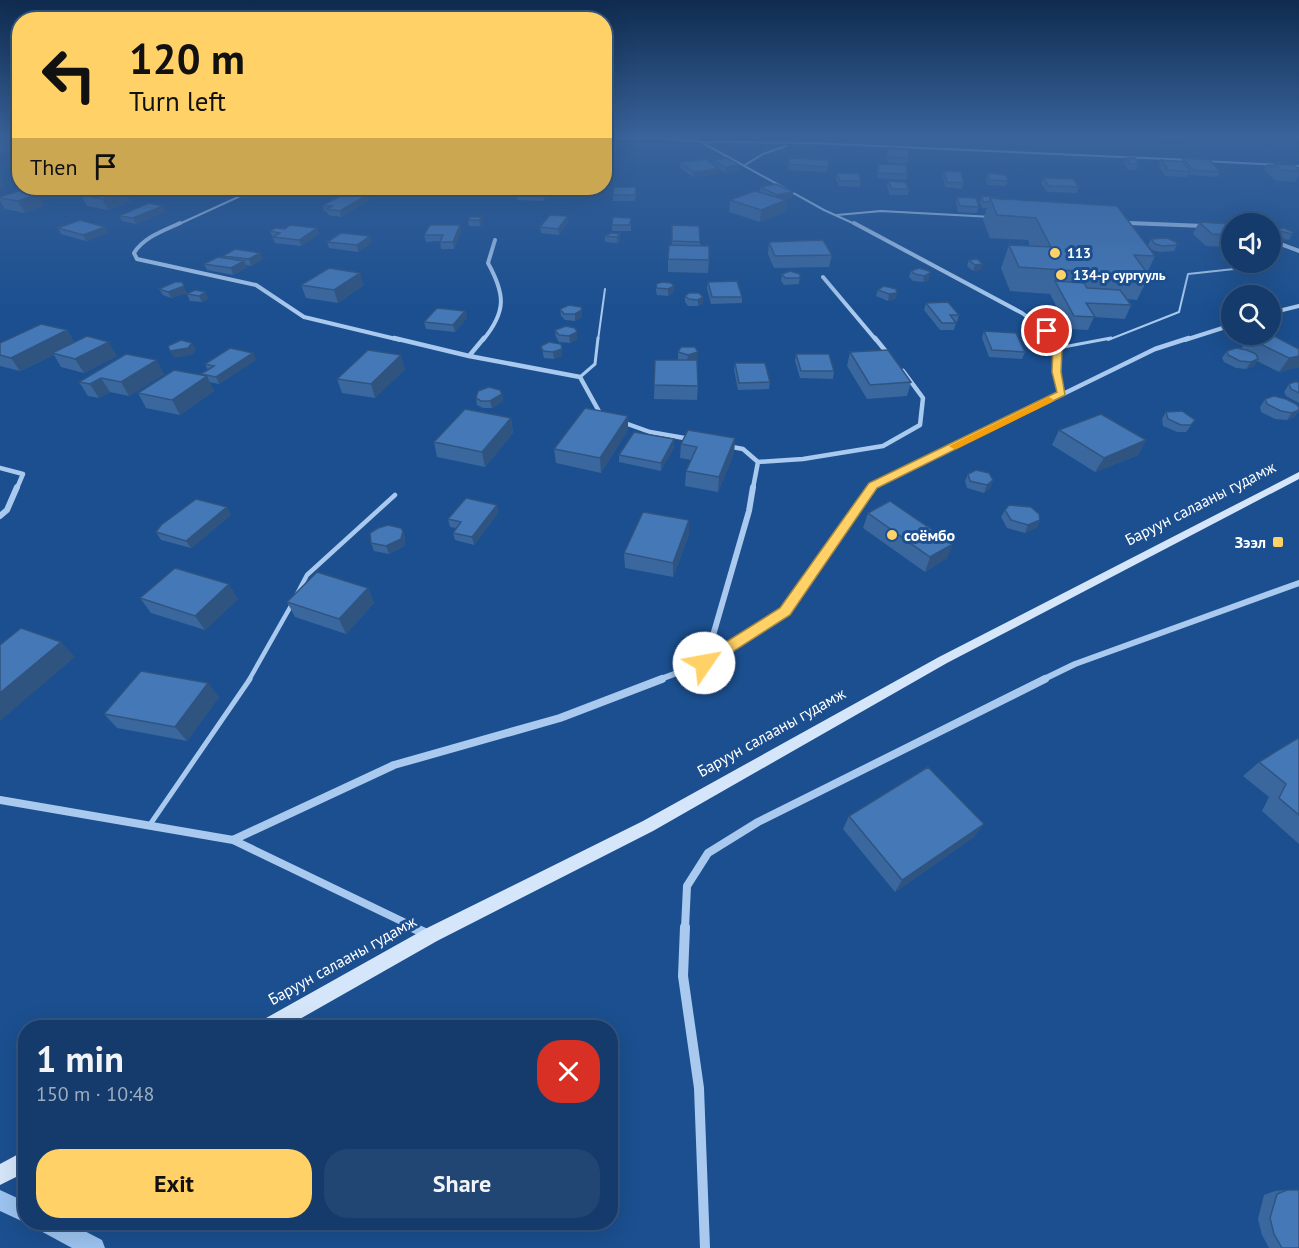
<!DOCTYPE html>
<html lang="en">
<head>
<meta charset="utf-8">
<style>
  :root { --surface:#143b6b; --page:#214673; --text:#f1f3f6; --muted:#9dadc1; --line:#33557e; --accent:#ffd166 }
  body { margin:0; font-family:"PT Sans",sans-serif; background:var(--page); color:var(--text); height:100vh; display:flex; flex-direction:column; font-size:22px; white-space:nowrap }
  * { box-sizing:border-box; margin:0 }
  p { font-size:20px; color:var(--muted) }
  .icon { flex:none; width:33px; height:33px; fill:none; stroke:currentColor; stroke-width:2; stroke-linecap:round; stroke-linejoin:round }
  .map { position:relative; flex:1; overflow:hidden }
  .side { position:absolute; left:18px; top:1020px; width:600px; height:210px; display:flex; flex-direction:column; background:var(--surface); border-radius:24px; box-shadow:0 6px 24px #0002,0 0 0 2px var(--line) }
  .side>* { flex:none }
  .hud { position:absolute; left:12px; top:12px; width:600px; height:183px; border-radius:24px; box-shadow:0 6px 24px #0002,0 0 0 2px var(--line); background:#ffd166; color:#111; overflow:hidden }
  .buttons { position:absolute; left:1221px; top:213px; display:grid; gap:12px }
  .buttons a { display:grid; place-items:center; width:60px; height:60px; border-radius:50%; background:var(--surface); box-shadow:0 6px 24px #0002,0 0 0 2px var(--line); font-size:30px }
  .pin { position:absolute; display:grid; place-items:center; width:51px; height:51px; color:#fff; margin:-26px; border:3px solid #fff; border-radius:50%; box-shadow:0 2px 6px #0007 }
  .me { position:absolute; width:66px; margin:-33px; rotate:57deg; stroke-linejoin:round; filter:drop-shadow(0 0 4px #0008) }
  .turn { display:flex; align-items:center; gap:21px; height:126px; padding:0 18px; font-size:27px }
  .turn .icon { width:78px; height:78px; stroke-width:2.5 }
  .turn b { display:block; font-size:42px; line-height:51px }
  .then { display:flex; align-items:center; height:57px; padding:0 18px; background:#0003; gap:12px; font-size:22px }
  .round { display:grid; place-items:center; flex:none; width:63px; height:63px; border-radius:24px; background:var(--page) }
  .head { display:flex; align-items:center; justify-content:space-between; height:102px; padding:0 18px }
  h1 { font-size:36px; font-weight:800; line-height:45px }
  .primary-button { display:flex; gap:12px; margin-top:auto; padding:12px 18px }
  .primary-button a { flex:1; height:69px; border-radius:24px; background:var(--accent); color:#111; font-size:24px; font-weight:800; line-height:69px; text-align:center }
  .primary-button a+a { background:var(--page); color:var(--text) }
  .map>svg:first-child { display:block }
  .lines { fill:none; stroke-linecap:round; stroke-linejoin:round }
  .stream { fill:#9cc4f0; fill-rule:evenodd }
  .service-far3 { stroke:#a9c9ee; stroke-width:2 }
  .service-far2 { stroke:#a9c9ee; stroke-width:3 }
  .service-far1 { stroke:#a9c9ee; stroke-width:4.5 }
  .service { stroke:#a9c9ee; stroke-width:5 }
  .minor-far5 { stroke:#a9c9ee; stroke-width:2 }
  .minor-far4 { stroke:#a9c9ee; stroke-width:4 }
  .minor-far3 { stroke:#a9c9ee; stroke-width:4.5 }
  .minor-far2 { stroke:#a9c9ee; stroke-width:6 }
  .minor-far1 { stroke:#a9c9ee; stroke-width:8 }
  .minor { stroke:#a9c9ee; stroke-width:10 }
  .secondary { fill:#d6e6fa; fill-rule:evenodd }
  .wall { fill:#3a679d }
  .shaded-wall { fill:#305480 }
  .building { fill:#4478b7; stroke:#305480; stroke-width:1.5 }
  .route { fill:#ffd166; stroke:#a68842; stroke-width:1.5 }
  .slow { fill:#f59e0b }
  .poi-dot { fill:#ffd166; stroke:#1b4f8f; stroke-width:2 }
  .labels { text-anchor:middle; stroke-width:6; stroke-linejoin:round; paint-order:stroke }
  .far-poi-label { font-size:14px; font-weight:bold; fill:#fff; stroke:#1b4f8f; text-anchor:start }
  .street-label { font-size:16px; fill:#fff; stroke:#1b4f8f }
  .poi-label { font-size:16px; font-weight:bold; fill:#fff; stroke:#1b4f8f; text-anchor:start }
</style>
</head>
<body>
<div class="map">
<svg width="1299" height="1248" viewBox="0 0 1299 1248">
  <rect width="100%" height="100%" fill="#1b4f8f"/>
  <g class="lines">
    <!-- stream -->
    <path class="stream" d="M0,1190L26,1202V1222H28L26,1223L0,1211Z
      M34,1222H67L102,1240L105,1248H72L37,1229Z"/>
    <!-- service-far3 -->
    <path class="service-far3" d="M598,340L605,289
      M1108,340L1179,312L1188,274L1271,265"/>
    <!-- service-far2 -->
    <path class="service-far2" d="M1058,348L1111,338
      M580,377L595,364L598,338"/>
    <!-- service-far1 -->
    <path class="service-far1" d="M297,594L307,575L395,495
      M249,680L292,604"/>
    <!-- service -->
    <path class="service" d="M149,826L250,679"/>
    <!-- minor-far5 -->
    <path class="minor-far5" d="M604,138H660L701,142L824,210L857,225
      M701,142L811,143L1189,160
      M1202,161L1299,166
      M745,165L763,154L786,146
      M837,215L881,211L992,217
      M1125,223L1169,225
      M177,225L258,188"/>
    <!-- minor-far4 -->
    <path class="minor-far4" d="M180,223C163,231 144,237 134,253L137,259L256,285L304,317L400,340
      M854,223L1022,313L1047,331L1053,340
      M1129,223L1204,226
      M1270,240L1299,251
      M823,277L876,340
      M1270,313L1299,306
      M483,340C507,311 505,294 488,263L495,240
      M1185,340L1232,325"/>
    <!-- minor-far3 -->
    <path class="minor-far3" d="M394,338L469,356L580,377L601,415
      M875,338L888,354
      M1052,338L1058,348L1056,372L1062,393
      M469,356L484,338
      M622,422L650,432L690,439
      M727,446L743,449L758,462L753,488
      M758,462L803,459L883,446L920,425L923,398L903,371
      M0,468L23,474L17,488
      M871,488L1155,349L1189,338"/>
    <!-- minor-far2 -->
    <path class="minor-far2" d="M0,516L7,510L17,487
      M705,663L749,511L753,487
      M658,680L704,663L785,612L872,487
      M1042,680L1075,664L1299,583"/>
    <!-- minor-far1 -->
    <path class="minor-far1" d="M0,800L233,840L416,928
      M233,840L394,765L560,718L662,679
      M685,928L687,886L708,853L758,822L1045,679"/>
    <!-- minor -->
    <path class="minor" d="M412,927L427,934
      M685,927L683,976L699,1088L705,1248"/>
    <!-- secondary -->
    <path class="secondary" d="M1299,472V479L947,663L653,831L437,941L284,1028H256L259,1022L425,929L643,821L939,657Z
      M26,1150V1172L0,1185V1164Z"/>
  </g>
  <!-- wall -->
  <path class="wall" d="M1151,135H1181L1179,139L1153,138Z
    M1199,135H1227L1222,144L1208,143Z
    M1120,138L1142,141L1140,146L1133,147L1118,143Z
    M15,143L18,148L5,153H0V144Z
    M887,148L909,158L908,164L887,162L886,153Z
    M790,158L829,160L827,172L788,170Z
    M1126,158L1139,164L1136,170L1127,169L1124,163Z
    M1183,158L1220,172L1217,177L1190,175L1189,174L1187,177L1165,176L1159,166L1161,160L1181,162Z
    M713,160L738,171L725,173L719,169V174L693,177L680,168V162L713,164Z
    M878,164L907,174L906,180L877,178V169Z
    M1275,164L1299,169V175L1295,182L1276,181L1269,175L1270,174L1268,173L1264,170L1267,165H1274Z
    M944,171L964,183L962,189L945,187L943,176Z
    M837,173L861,181L860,187L839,186L836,179Z
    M988,173L1008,181L1006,186L987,185L986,179Z
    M1043,178L1079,187L1077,193L1047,192L1041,183Z
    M888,181L909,189L908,195H890L887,187Z
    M760,187L792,198L784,199L786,200L785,212L760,222L729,212L730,200L760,192Z
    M164,188H209L210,190L193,197L166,192Z
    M422,188H460L461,189L451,197L424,193Z
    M34,191L44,206L25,213L5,209L0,201V197Z
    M124,191L130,202L108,210L87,206L81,194Z
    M510,191L550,193L544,201L517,200V197H511Z
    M636,193L635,201H613V195Z
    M982,196L1001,199L1155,256L1147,273L1149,276L1137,300L1127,299L1131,305L1125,319L1094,317L1088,330L1068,329L1050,294L1010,291L1001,268L1009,245L1030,246L1028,240L990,238L983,220L987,208H982L980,202Z
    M957,197L979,207L977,213L958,212L956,202Z
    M370,200L341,217L328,215L327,212L324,211L323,205Z
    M163,206L165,212L136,224L122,221L119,216Z
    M568,216V222L559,235L541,233L540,227Z
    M482,217L483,223L480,226H469L468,220Z
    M631,218V231H612V225Z
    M1199,222L1232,224V247L1206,246L1193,234Z
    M672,225L700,242V246L709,260L708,273L668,272V259L672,245Z
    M105,227L108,233L86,241L61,234L58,228Z
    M317,228L319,234L301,246L275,243L270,231L285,229Z
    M1276,230L1292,234L1289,240L1272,236Z
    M461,231L454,249H441L440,241L426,242L424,235Z
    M620,234V241L617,243L605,242V236Z
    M370,236L371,243L358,252L329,248L327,242Z
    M1151,239L1177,245L1174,251L1160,252L1152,250L1148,245Z
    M769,242L832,255L829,267L774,268L768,254Z
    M1232,250V262L1222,258L1225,251Z
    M223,256L263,259L251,266L246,265L247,267L233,275L207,270L204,264L224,258Z
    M969,260L981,270L973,271L967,266Z
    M919,268L929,280L923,282L913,281L909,277L911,271Z
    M782,274H800L799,284L784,285L781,281Z
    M708,282L742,297V303L711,304L707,288Z
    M656,284L674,286L673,293L668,296L657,295L656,291Z
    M301,285H364L338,303L306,298Z
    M159,289L187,293L171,298L163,295Z
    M878,290L897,293L895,299L888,301L876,296Z
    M205,292L208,299L202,302L190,301L187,294Z
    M685,296L703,297V303L698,306H688L685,302Z
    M926,303L959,315L957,322H955L956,323L954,330H940L924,310Z
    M560,309L582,317L575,321L565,320L561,316Z
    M465,311L467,318L455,332L426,329L424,322Z
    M67,330L74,342L117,356L84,373L61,367L54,355L20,371L0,366V343Z
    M555,330L577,332V339L570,343L559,342L556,337Z
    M984,331L1025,352L1022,359L989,357L982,338Z
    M1261,334L1299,367L1279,372L1257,361L1254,366L1246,369L1236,368L1224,362L1222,358L1227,351L1241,349L1248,338Z
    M561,344L562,356L554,359L544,358L541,346Z
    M678,352L697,359L695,360L698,386L697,400L654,399L655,360H681L678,359Z
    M850,352L911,382L907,396L867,399L847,366Z
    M126,354L164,374L129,396L110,392L99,398L88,396L79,382Z
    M796,354L834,371L833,379L800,378L795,361Z
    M256,360L219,384L209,382L214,391L180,415L146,408L138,393L202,375L201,374L208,370L205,364Z
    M735,363L770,382L769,389L738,390L734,370Z
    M405,369L375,398L342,393L337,379Z
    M1299,382V403L1286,396L1284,392L1289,384Z
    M502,394L503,401L492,408H483L477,405L476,398Z
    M1265,399L1299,407V411L1295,416L1287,420L1275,419L1261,412L1260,407Z
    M1166,412L1195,420L1186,432H1177L1163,426L1162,419Z
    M628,416V430L601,473L556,463L554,449Z
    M511,418L513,433L485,467L437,457L434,442Z
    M1059,430L1146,440L1138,455L1095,472L1052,445Z
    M735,438L734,453L718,492L685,486L686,471L691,460L680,458L681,444Z
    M674,439V447L661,471L619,462V455Z
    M968,474L993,480L990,488L984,493L967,488L965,481Z
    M497,505L498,513L474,545L455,540L453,533L456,528L450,527L448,519Z
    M1005,510L1040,520L1036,528L1025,533L1007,528L1001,517Z
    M868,513L947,558L925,572L863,528Z
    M231,515L191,548L161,540L156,532Z
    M403,531L405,539L404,546L389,554L374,551L371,543Z
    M689,535L673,577L625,568L624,553Z
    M368,588L374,603L346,634L295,617L287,602Z
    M140,598L238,599L205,630L151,613Z
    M219,697L187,741L117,728L104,714Z
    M1299,739V844L1262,811L1269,797L1243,776L1259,762Z
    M849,816L974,837L895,892L843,829Z
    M1287,1190L1299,1248H1269L1262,1235L1258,1219L1264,1195L1275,1191Z"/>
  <!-- shaded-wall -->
  <path class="shaded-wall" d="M1142,141L1140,146L1133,147L1135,142Z
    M15,143L18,148L5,153L2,147Z
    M739,165L738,171L725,173V167Z
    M719,169V174L693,177V172Z
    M0,178L5,187L0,189Z
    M200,188H209L210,190L193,197L191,191Z
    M454,188H460L461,189L451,197L450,191Z
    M550,188V193L544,201L543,196Z
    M34,191L36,195L38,194L44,206L25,213L18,201L28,193Z
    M124,191L130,202L108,210L102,199Z
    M793,192L792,198L776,201L777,195Z
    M369,194L370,200L341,217L340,211Z
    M786,200L785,212L760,222L761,210Z
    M163,206L165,212L136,224L133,218Z
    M568,216V222L559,235L558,229Z
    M482,217L483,223L480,226L479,220Z
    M460,225L461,231L454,249L453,242Z
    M105,227L108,233L86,241L83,235Z
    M317,228L319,234L301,246L299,240Z
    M620,234V241L617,243V237Z
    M370,236L371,243L358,252L357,245Z
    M260,253L263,259L251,266L249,259Z
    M244,261L247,267L233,275L231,268Z
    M983,264L981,270L973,271L975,265Z
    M360,273L364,285L338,303L334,290Z
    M930,273L929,280L923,282L924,276Z
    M184,286L187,293L171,298L168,292Z
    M674,286L673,293L668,296V289Z
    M205,292L208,299L202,302L199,296Z
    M897,293L895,299L888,301L889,294Z
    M703,297V303L698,306V300Z
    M582,310V317L575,321V314Z
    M465,311L467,318L455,332L453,325Z
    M67,330L75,344L52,353L54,355L20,371L11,358Z
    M577,332V339L570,343L569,336Z
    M109,342L117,356L84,373L75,359Z
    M192,343L196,350L192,355L174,358L170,351Z
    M562,349V356L554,359L553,352Z
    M698,352L697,359L687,362L688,355Z
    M253,353L256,360L219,384L216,377Z
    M401,355L405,369L375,398L371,384Z
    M1299,356V367L1279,372L1289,358Z
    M1258,359L1254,366L1246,369L1251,362Z
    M157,360L164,374L129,396L121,382Z
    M207,376L214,391L180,415L172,400Z
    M101,378L110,392L99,398L90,384Z
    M502,394L503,401L492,408L490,401Z
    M1299,410L1295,416L1287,420L1292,413Z
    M628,416V430L601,473L600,458Z
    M511,418L513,433L485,467L482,452Z
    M735,438L734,453L718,492L719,477Z
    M674,439V447L661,471V463Z
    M1146,440L1138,455L1095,472L1104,458Z
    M993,480L990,488L984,493L987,485Z
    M497,505L498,513L474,545L472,537Z
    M227,507L231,515L191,548L186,541Z
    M689,520V535L673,577V563Z
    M1040,520L1036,528L1025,533L1028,525Z
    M403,531L405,539L404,546L389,554L386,546Z
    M953,544L947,558L925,572L930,557Z
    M229,584L238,599L205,630L195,616Z
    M368,588L374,603L346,634L339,619Z
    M61,642L75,657L0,721V693Z
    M208,683L219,697L187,741L175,727Z
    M984,824L974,837L895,892L902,880Z"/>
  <!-- building -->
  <path class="building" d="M1120,138H1133L1142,141L1135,142Z
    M15,143L2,147H0V144Z
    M887,148L908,149L909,158L888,157Z
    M727,158L739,165L725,167L713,160Z
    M790,158L829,160L828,167L788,164Z
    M1126,158H1135L1139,164H1130Z
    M1183,158L1210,160L1220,172L1193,170Z
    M706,159L719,169L693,172L680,162Z
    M1161,160L1183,162L1190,172L1168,170Z
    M878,164L906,165L907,174L878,173Z
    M1275,164L1294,165L1299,169V171L1282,170Z
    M1267,165H1274L1273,168Z
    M944,171L961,172L964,183L947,182Z
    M837,173L859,174L861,181H840Z
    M988,173L1006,175L1008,181L989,180Z
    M1043,178L1073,179L1079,187L1049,186Z
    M888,181L905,182L909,189H892Z
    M776,184L793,192L777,195L760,187Z
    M614,187H636L635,195H613Z
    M101,188H108L124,191L102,199L81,194Z
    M171,188H200L191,191Z
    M426,188H454L450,191Z
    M514,188H550L543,196L517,194L518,192L510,191Z
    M24,189L34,191L28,193L38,194L18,201L0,198V197Z
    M755,191L786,200L761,210L730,200Z
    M348,192L369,194L340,211L327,209L332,206L323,205Z
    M982,196L1000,198L1001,199L990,198L989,202H983Z
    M957,197L976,198L979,207L960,206Z
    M990,198L1117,206L1155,256L1134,255L1149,276L1019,267L1009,245L1051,247L1036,218L997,215Z
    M149,203L163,206L133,218L119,216Z
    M550,215L568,216L558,229L540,227Z
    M470,217H482L479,220H468Z
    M613,217L631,218L630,225H612Z
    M80,220L105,227L83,235L58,228Z
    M1199,222L1233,224H1232V235L1212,234Z
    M290,225L317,228L299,240L273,237L280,233L270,231L275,228L285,229Z
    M430,225H460L453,242H440L443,235H424Z
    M672,225L699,226L700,242L672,241Z
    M1284,228L1293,232L1292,234L1276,230Z
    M341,233L370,236L357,245L327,242Z
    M611,233L620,234L617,237L605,236Z
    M1167,238L1176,242L1177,245L1163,246L1155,244L1151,239Z
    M823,240L832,255L775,256L769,242Z
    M669,245L709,246V260L668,259Z
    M235,249L260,253L249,259L223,256Z
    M1232,250V254L1225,251Z
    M218,257L244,261L231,268L204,264Z
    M977,259L983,264L975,265L969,260Z
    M329,268L360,273L334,290L301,285Z
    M919,268L929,271L930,273L924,276L915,274L911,271Z
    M790,271L800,274V278H785L782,274Z
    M737,281L742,297H712L708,282Z
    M1055,281L1084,283L1087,288L1120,290L1131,305L1086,303L1095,317L1074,316Z
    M175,282H182L184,286L168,292L159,289Z
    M662,282L671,283L674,286L668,289L657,288L656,284Z
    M884,286L896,289L897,293L889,294L878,290Z
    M195,290L205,292L199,296L187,294Z
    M689,293H699L703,297L698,300L689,299L685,296Z
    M948,302L959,315H950L956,323H942L926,303Z
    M569,305L581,307L582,310L575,314H564L560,309Z
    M437,308L465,311L453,325L424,322Z
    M41,324L67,330L11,358L0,355V343Z
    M566,326L575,328L577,332L569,336L559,335L555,330Z
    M984,331L1016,333L1025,352L992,350Z
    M1261,334H1270L1299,349V356L1289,358L1248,338Z
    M87,336L109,342L75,359L52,353Z
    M181,340L192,343L188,348L170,351L168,346Z
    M549,342L561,344L562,349L553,352L543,351L541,346Z
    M681,347H695L698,352L688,355L678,352Z
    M230,348L253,353L216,377L201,374L214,366L205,364Z
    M1236,348L1247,350L1256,354L1258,359L1251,362L1240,361L1228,355L1227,351Z
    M368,350L401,355L371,384L337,379Z
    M888,350L911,382L870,385L850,352Z
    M126,354L157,360L121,382L101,378L90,384L79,382Z
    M796,354H829L834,371H801Z
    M655,360H697L698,386L654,385Z
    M735,363H765L770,382L739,383Z
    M174,370L207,376L172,400L138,393Z
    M1294,382H1299V393L1291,389L1289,384Z
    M489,387L500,390L502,394L490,401H481L476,398L478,391Z
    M1274,396L1286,399L1296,404L1299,407V410L1292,413L1281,411L1267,404L1265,399Z
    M585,408L628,416L600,458L554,449Z
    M465,409L511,418L482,452L434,442Z
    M1182,411L1195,420L1191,425H1181L1168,419L1166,412Z
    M1101,414L1146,440L1104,458L1059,430Z
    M688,430L735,438L719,477L686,471L697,447L681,444Z
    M634,432L674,439L661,463L619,455Z
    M976,470L989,473L993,480L987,485L970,481L968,474Z
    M466,498L497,505L472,537L453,533L461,522L448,519Z
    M196,499L227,507L186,541L156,532L161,525Z
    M890,501L953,544L930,557L868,513Z
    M1009,505L1031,507L1039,514L1040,520L1028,525L1011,520L1005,510Z
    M643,512L689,520L673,563L624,553Z
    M388,525L401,528L403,531L401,539L386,546L371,543L370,533L378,528Z
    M175,568L229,584L195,616L140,598Z
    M317,572L368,588L339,619L287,602Z
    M21,628L61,642L0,693V645Z
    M141,671L208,683L175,727L104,714Z
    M1298,738L1299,739V815L1279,798L1286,784L1259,762Z
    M928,767L984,824L902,880L849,816Z
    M1287,1190H1299V1248H1282L1274,1234L1270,1218L1277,1194Z"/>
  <!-- sky -->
  <linearGradient id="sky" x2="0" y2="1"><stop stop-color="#0f2b4f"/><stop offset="0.44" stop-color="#39639b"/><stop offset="1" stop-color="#39639b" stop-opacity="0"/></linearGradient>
  <rect width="1299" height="310" fill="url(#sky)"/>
  <!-- route -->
  <path class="route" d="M1044,329H1050L1062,348L1061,372L1065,395L877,488L790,615L709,667H699L697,663L699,659L780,608L869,483L1057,392L1052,372L1053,348L1043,331Z"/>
  <!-- slow -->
  <path class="slow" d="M1049,397L1054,400L1052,402L958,448L954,449L949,446Z"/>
  <!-- markers -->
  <g class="poi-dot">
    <circle cx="1055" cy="253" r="6"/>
    <circle cx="1061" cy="275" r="6"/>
    <circle cx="892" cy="535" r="6"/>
    <rect x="1272" y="536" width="12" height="12" rx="3"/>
  </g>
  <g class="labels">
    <!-- far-poi labels -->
    <g class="far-poi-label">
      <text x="1067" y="258">113</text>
      <text x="1073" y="280">134-р сургууль</text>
    </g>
    <!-- street labels -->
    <g class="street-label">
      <text transform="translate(1200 503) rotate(-27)" y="6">Баруун салааны гудамж</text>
      <text transform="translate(771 732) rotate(-29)" y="6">Баруун салааны гудамж</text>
      <text transform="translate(342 960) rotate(-29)" y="6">Баруун салааны гудамж</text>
    </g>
    <!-- poi labels -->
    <g class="poi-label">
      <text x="904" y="541">соёмбо</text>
      <text x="1266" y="548" text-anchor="end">Зээл</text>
    </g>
  </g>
</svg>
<div class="buttons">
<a><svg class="icon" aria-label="sound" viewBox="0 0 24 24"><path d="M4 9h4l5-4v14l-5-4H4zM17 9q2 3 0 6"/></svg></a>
<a><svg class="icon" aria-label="search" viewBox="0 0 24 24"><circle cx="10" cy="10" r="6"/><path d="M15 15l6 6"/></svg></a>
</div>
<div class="pin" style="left:1047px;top:331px;background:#d93025"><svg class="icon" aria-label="arrive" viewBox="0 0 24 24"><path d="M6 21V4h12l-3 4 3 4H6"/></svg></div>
<svg class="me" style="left:704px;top:663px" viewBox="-20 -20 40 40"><circle r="19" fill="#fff"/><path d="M0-13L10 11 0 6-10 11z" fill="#ffd166"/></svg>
<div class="hud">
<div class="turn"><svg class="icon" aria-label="left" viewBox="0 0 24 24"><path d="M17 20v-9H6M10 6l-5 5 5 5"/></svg><div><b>120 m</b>Turn left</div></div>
<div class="then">Then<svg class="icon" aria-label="arrive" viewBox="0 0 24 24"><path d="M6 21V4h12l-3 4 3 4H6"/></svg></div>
</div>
<section class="side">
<div class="head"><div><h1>1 min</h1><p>150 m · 10:48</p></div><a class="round" style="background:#d93025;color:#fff"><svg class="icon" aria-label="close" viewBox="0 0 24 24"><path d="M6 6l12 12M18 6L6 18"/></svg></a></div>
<div class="primary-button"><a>Exit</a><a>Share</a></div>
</section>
</div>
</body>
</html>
